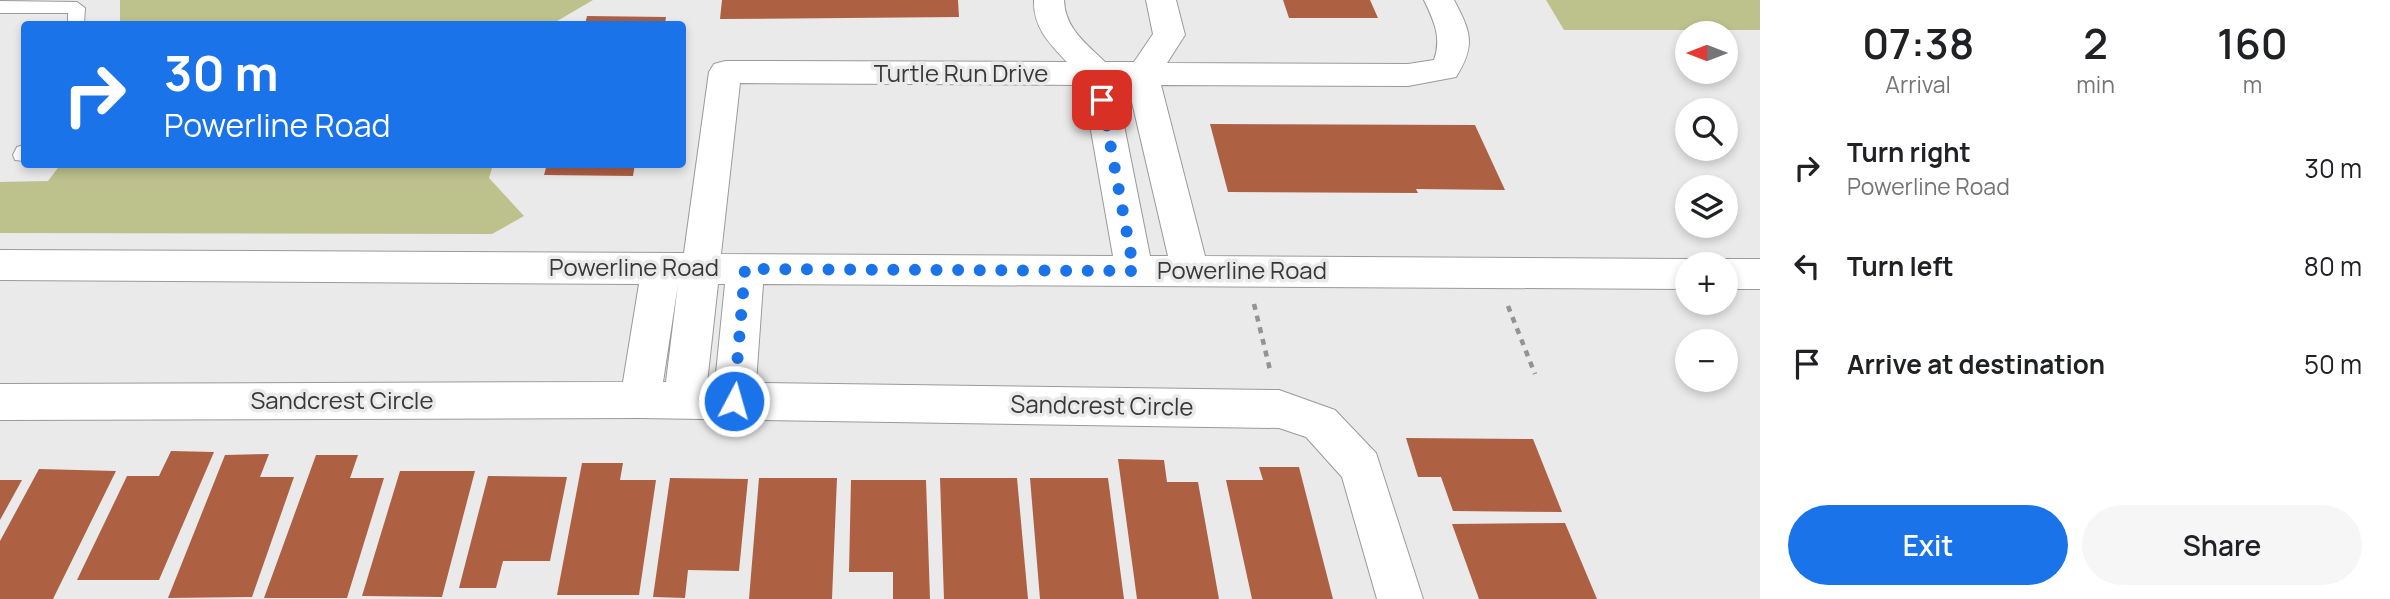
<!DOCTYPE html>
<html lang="en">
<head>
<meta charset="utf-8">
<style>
  :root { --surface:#fff; --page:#f6f6f6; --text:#202124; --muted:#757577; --accent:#1a73e8 }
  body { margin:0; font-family:Manrope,sans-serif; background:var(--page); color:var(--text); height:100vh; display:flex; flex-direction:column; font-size:26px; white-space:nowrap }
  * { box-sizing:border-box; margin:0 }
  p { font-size:23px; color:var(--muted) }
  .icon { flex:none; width:38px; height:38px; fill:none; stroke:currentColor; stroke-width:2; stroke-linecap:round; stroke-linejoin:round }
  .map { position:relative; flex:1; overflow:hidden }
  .drawer { display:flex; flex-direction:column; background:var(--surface); width:630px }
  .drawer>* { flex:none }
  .guide { position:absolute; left:21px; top:21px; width:665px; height:147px; border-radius:7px; box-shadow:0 4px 10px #0003; background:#1a73e8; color:#fff; overflow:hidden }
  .needle { width:46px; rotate:270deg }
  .controls { position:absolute; left:1675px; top:21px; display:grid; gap:14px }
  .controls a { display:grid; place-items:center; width:63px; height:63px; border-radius:50%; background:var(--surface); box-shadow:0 4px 10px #0003; font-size:35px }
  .pin { position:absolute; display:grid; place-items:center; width:60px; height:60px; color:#fff; margin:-30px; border-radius:14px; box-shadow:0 4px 10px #0006 }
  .me { position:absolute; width:77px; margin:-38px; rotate:6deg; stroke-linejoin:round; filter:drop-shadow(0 0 5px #0008) }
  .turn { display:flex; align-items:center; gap:24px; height:147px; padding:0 28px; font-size:32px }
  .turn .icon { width:91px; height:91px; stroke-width:2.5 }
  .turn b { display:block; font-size:49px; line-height:60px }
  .eta { display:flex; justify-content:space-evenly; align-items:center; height:119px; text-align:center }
  .eta b { font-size:42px; font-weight:600; line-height:49px }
  .button { display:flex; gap:14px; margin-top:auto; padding:14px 28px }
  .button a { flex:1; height:80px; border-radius:42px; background:var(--accent); color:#fff; font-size:28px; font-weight:600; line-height:80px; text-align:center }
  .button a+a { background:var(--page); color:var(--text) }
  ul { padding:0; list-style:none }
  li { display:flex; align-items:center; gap:21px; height:98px; padding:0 28px }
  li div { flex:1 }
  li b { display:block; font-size:26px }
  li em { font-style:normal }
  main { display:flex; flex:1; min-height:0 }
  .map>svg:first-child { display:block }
  .green { fill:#bdc18c }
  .building { fill:#ae6043 }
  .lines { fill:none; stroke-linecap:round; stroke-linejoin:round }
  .lane-casing { stroke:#9a9a9b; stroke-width:2 }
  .street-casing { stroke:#9a9a9b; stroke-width:2 }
  .path { stroke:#939394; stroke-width:4.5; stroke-dasharray:6 6; stroke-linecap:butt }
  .lane { fill:#fff; fill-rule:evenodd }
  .street { fill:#fff; fill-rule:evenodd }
  .route { stroke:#1a73e8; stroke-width:12; stroke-dasharray:0 21.6 }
  .labels { text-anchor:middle; stroke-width:7; stroke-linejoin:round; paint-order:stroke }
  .street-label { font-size:24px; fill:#383839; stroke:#eaeaeb }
</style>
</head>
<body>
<main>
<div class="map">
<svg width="1760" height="599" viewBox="0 0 1760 599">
  <rect width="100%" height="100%" fill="#eaeaeb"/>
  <!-- green -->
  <path class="green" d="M120,0H593L552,24H120Z
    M1546,0H1760V30H1564Z
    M60,165H493L489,178L524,216L492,234L0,233V182L48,181Z"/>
  <!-- building -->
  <path class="building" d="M722,0H958L959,17L720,19Z
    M1283,0H1370L1378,18H1289Z
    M587,16L666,17L665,24H585Z
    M1210,124L1475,125L1505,190L1416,189L1418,193L1228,192Z
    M547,164H635L633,176L544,175Z
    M1406,438L1533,439L1562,512L1453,511L1441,477H1418Z
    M171,451L214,452L159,580H77L127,476H159Z
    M269,454L260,477H294L252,597L168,598L225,455Z
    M316,455H358L350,478H384L347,598H264Z
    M1118,459L1164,460L1167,482H1198L1219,599H1137Z
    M582,463H623L620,480H656L639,595H557Z
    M1259,467H1299L1333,599H1252L1226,480H1263Z
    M39,469L116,471L53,599H0V541Z
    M400,471H475L442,597L362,596Z
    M488,476L567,477L550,561H503L496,588H459Z
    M670,478L748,479L739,571L688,570L685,598L653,597Z
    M759,478H837L832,599H749Z
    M940,478H1017L1028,599H944Z
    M1030,478H1108L1124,599H1040Z
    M0,480H22L0,520Z
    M851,480H926L930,599H893V572H849Z
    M1565,523L1597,599H1479L1452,524Z"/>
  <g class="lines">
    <!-- lane casing -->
    <g class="lane-casing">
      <path id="lane" d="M0,1L77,2L85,8L84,24H68V13H0Z
        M24,145V161L15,160L13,155L17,147Z"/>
    </g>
    <!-- street casing -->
    <g class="street-casing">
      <path id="street" d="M1034,0H1064C1065,29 1086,43 1105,62H1134L1153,34L1146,0H1176L1185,35L1167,63L1408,64L1434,60C1442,37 1434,21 1424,0H1454C1471,32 1476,45 1456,77L1408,86L1161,85L1205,256L1687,259L1701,264H1687V289L763,284L756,383L1279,390L1335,410L1376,453L1423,599H1377L1342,477L1306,437L1279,428L640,418L0,420V384L623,382L639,284L0,280V250L684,253L709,72L714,64L725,61L1067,62C1049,43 1033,27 1034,0ZM740,83L1083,85L1113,256L721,254ZM1116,85H1128L1168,256H1150ZM678,284L666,382H663ZM718,284H725L715,383H707Z
        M1726,259H1760V289H1726V264H1712Z"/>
    </g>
    <!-- path -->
    <path class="path" d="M1254,304L1271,374
      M1508,306L1535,374"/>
    <!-- lane -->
    <use href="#lane" class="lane"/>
    <!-- street -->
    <use href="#street" class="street"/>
  </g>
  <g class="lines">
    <!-- route -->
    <path class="route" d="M734,401L745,269L1134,271L1102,100"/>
  </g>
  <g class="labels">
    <!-- street labels -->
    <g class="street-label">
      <text x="961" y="82">Turtle Run Drive</text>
      <text x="634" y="276">Powerline Road</text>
      <text x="1242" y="279">Powerline Road</text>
      <text x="342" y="409">Sandcrest Circle</text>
      <text transform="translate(1102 406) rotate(1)" y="8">Sandcrest Circle</text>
    </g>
  </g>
</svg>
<div class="controls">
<a><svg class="needle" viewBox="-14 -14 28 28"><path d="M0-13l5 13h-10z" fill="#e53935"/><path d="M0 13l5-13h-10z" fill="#757577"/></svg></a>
<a><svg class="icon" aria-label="search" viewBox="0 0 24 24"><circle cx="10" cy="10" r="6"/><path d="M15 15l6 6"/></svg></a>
<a><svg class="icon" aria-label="layers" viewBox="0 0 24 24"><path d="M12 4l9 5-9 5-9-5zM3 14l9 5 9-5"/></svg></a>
<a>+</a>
<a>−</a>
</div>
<div class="pin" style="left:1102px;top:100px;background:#d93025"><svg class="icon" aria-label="arrive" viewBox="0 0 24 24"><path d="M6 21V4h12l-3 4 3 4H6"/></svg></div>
<svg class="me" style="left:734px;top:401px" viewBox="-20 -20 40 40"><circle r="17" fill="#1a73e8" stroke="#fff" stroke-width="3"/><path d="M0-11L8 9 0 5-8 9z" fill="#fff"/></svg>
<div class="guide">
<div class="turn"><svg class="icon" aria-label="right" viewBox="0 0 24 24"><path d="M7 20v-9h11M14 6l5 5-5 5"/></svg><div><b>30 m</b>Powerline Road</div></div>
</div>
</div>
<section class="drawer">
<div class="eta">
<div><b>07:38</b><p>Arrival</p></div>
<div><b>2</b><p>min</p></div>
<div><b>160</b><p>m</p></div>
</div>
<ul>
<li><svg class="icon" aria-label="right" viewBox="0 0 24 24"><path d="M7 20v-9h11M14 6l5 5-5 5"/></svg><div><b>Turn right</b><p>Powerline Road</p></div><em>30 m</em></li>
<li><svg class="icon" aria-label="left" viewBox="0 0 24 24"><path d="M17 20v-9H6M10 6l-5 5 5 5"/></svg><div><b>Turn left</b></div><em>80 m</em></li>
<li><svg class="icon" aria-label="arrive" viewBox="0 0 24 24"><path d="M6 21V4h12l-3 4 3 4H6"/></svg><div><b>Arrive at destination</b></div><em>50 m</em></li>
</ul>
<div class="button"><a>Exit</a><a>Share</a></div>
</section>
</main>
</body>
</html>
